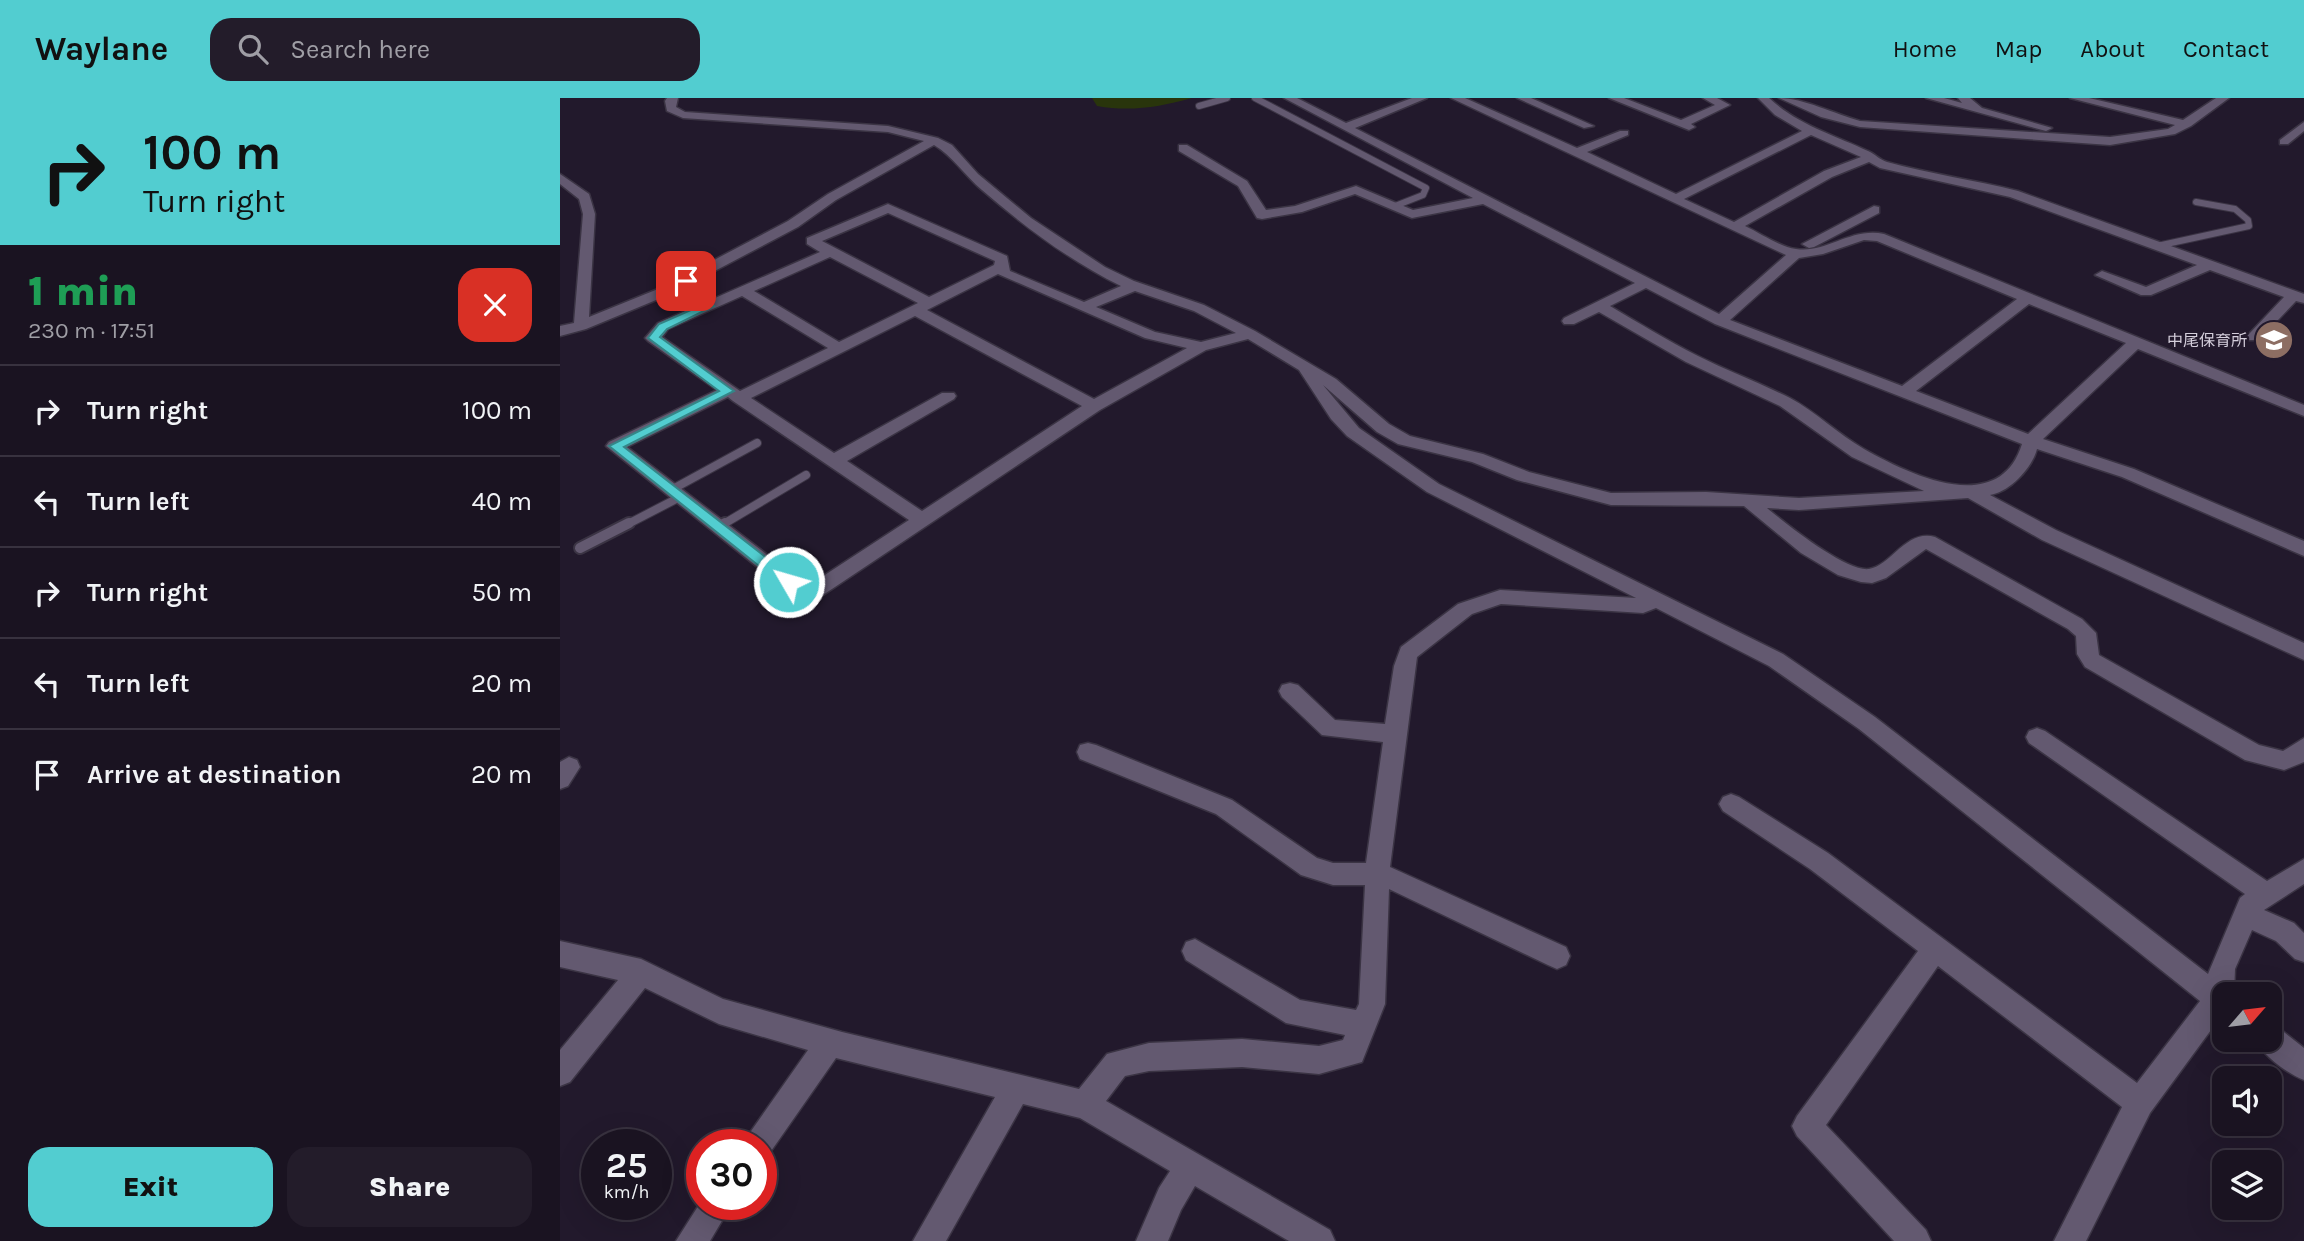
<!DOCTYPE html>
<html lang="en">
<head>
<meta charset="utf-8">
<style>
  :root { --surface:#1a1321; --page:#231c2a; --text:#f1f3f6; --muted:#9f9ea5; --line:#38323f; --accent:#52cdd0 }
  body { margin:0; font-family:Karla,"Noto Sans JP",sans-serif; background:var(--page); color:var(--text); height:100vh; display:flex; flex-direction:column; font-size:26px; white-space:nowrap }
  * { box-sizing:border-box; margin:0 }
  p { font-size:23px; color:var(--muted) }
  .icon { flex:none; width:38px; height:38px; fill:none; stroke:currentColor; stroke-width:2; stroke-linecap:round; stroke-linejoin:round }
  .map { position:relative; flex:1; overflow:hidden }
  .side { display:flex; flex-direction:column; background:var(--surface); width:560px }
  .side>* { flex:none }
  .banner { background:#52cdd0; color:#111; overflow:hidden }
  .needle { width:46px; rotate:62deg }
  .fabs { position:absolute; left:1652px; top:884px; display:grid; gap:14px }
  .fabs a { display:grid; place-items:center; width:70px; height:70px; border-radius:14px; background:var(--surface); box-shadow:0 7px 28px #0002,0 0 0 2px var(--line); font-size:35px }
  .speed { position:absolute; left:21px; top:1031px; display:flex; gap:14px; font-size:35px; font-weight:700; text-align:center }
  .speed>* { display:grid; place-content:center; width:91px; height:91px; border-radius:50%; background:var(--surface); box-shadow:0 7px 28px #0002,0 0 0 2px var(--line); line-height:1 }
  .speed small { font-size:18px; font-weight:400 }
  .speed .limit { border:10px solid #d22; background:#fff; color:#111 }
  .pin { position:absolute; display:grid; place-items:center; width:60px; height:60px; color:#fff; margin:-30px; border-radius:14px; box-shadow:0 4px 10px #0006 }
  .me { position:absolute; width:77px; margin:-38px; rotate:308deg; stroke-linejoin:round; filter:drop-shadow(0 0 5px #0008) }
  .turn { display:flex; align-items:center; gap:24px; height:147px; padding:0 28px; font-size:32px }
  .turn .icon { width:91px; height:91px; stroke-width:2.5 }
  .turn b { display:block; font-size:49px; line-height:60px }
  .round { display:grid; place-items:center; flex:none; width:74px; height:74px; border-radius:21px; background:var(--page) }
  .head { display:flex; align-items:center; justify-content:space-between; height:119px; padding:0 28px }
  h1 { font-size:42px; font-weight:800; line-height:52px; color:#1e9e55 }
  .cta { display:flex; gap:14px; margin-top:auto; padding:14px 28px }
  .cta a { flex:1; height:80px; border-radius:21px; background:var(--accent); color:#111; font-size:28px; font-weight:800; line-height:80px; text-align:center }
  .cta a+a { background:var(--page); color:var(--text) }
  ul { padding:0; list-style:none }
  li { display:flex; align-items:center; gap:21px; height:91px; padding:0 28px; border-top:2px solid var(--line) }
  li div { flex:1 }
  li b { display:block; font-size:26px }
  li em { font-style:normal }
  header { display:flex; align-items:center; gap:42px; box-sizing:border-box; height:98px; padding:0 35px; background:var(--accent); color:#111 }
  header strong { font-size:33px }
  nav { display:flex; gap:38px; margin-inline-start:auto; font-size:24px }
  .search { width:490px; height:63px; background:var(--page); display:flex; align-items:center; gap:18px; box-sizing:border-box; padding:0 24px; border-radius:21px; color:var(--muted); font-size:26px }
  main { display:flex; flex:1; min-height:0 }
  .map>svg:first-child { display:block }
  .green { fill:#29350c }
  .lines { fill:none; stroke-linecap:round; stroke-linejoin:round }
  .lane-far2-casing { stroke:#3b3444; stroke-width:8 }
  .lane-far1-casing { stroke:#3b3444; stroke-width:10 }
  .lane-casing { stroke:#3b3444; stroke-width:14 }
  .street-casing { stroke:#3b3444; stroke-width:3 }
  .lane-far2 { stroke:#635970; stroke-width:6 }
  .lane-far1 { stroke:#635970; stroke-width:8 }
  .lane { stroke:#635970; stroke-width:10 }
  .street { fill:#635970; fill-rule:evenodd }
  .route { fill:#52cdd0; stroke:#358587; stroke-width:2 }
  .labels { text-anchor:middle; stroke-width:5; stroke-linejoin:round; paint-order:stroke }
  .far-poi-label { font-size:16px; fill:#d4cedb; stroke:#22192c; text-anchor:end }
</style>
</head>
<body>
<header>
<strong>Waylane</strong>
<div class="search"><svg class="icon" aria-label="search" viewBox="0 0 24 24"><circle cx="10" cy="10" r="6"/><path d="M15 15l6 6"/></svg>Search here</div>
<nav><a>Home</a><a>Map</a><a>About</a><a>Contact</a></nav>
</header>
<main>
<section class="side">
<div class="banner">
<div class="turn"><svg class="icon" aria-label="right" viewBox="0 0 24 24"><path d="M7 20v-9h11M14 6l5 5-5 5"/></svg><div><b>100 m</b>Turn right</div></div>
</div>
<div class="head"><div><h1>1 min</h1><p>230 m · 17:51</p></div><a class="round" style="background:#d93025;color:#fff"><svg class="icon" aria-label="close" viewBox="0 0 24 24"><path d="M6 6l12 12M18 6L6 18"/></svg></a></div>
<ul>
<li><svg class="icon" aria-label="right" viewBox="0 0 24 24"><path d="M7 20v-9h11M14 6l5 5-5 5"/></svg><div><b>Turn right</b></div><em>100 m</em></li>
<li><svg class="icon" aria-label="left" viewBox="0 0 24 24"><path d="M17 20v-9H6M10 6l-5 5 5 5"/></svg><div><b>Turn left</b></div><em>40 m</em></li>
<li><svg class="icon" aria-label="right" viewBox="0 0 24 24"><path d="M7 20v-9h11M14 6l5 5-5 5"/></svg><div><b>Turn right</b></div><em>50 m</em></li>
<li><svg class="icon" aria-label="left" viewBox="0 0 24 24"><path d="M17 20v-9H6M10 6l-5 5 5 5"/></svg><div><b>Turn left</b></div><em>20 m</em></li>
<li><svg class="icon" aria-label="arrive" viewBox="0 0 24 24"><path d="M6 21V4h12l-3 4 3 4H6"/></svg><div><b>Arrive at destination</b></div><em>20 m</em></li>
</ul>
<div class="cta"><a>Exit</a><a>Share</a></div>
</section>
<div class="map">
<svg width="1744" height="1143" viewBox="0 0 1744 1143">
  <rect width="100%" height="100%" fill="#22192c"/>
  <!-- green -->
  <path class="green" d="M532,0H632C600,9 570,14 537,8Z"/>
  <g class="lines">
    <!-- lane-far2 casing -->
    <g class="lane-far2-casing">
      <path id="lane-far2" d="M695,0L866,90L863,97L835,108
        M639,8L667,0
        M1597,148L1689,128L1688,122L1675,111L1636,104"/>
    </g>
    <!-- lane-far1 casing -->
    <g class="lane-far1-casing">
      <path id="lane-far1" d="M111,392L197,345
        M66,427L120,399
        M162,427L246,377"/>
    </g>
    <!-- lane casing -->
    <g class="lane-casing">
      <path id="lane" d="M158,429L165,425
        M20,450L69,425"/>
    </g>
    <!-- street casing -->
    <g class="street-casing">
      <path id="street" d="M107,0H118L116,9L125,14L328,28L378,40L392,47L418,76L471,120L545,169L574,183L644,207L695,233L776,281L829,326L850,338L923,356L969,374L1051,395L1146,394L1239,400L1364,393L1292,359L1220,308L1126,264L1039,214L1014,226H1004L1002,223L1004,220L1075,185L923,106L852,120L795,96L742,114L702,121L697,120L678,88L619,53V47H627L687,83L706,112L735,108L796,88L853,112L913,100L724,0H737L786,25L852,0H867L795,30L1159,216L1226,157L891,0H905L1017,50L1060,33H1068V37L1027,54L1116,96L1242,33L1215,17L1198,0H1209C1238,27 1274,37 1308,53C1315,56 1320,62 1327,64C1370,76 1415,82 1458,93L1744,196V205L1736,203L1699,242H1689L1686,239L1689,236L1724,199L1650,172L1591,197H1581L1535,177L1542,173L1586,189L1637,167L1450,99L1320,70L1309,64L1272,79L1185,128C1200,135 1220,149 1236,151C1265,156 1291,129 1324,136L1744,307V318L1578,251L1483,341L1574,371L1744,443V458L1562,379L1477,351C1472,370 1450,394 1430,397L1496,432L1744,545V562L1482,442L1408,400L1239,412L1207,410C1225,425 1286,474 1309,471C1331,468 1346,431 1375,439L1522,521L1536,535L1539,557L1699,647L1723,653L1744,640V664L1724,672L1685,662L1525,569L1517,556L1516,538L1508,531L1366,451L1326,480L1312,485L1301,484L1278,477L1241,455L1184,408L1051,407L957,382L912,364L838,346L817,334L763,287L799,330L879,386L1223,556L1315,619L1648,876L1680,800L1685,796L1469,645L1466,639L1469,633L1477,630L1485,633L1707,783L1744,761V786L1704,812L1734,825L1744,835V864L1735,861L1716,843L1692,832L1675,871L1674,896H1664V918L1662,917L1590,1015L1526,1143H1494L1562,1009L1378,868L1266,1027L1366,1132L1371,1143H1334L1237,1038L1232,1028L1237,1018L1358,853L1250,771L1163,713L1159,706L1163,699L1171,696L1179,699L1268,755L1577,985L1640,903L1299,631L1209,568L1096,510L1083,515L941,506L912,516L857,559L830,769L1006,849L1010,858L1006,867L997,871L988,867L829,791L825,906L802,964L759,976L682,969L589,973L565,978L546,1003L770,1132L775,1143H729L635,1088L621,1112L608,1143H576L599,1090L610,1073L520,1020L463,1006L386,1143H353L435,999L276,960L209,1056L201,1060V1046H185L189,1036L248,952L159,926L85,890L10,984L0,988V952L58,882L0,869V843L81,861L163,901L282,934L519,991L547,956L589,945L682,941L759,948L783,942L785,937L726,925L626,862L622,853L626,844L635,841L740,902L796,912L799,906L805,787H773L741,777L656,716L520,661L517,654L520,647L528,645L536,647L672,702L757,760L773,765H806L823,644L762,637L722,599L719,593L722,587L730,585L738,587L775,622L825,626L834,568L841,549L898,506L940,492L1076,500L867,394L787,338L771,321L739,272L688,241L646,252L540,312L254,503L247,505L240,503L46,348L49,344L157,292L88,243L85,240L98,225L260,154L247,146V140L328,106L447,158L450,173L524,204L561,188C510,163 465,129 422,92C405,78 393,58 374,47L276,102L238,129L113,195L26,231L0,238V228L14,225L23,116L19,101L0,86V76L29,96L35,116L29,219L103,189L228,123L268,96L364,43L328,34L123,20L107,13L105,3ZM1251,37L1301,59L1264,73L1174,124L1124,101ZM328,115L435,163L434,167L369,199L262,143ZM1304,142L1317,143L1457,201L1342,288L1170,222L1239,160L1263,156ZM270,159L358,205L279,244L194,193ZM438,176L585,240L627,250L534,301L367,212ZM1086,190L1155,226L1462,346C1439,420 1350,377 1304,351C1278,336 1256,314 1230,300C1200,285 1168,273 1138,258C1108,243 1079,225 1050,208ZM575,193L634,213L676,235L641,244L595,234L536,209ZM182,198L268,250L180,293L102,239L108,231ZM1469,206L1566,245L1468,336L1356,293ZM355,218L522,308L362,413L287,363L394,301L396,298L394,295H382L274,355L191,300ZM168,299L173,303L349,422L248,488L67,349Z
        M957,0H971L1034,28L1024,30Z
        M1049,0H1064L1121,22L1155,7L1143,0H1157L1170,7L1131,26L1135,29L1129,32Z
        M1219,0C1243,0 1275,16 1300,23L1550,39L1608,31L1615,27L1510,0H1529L1623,22L1656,0H1669L1631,28L1615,36L1550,47L1300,29L1261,19Z
        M1366,0H1384L1402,5L1398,0H1410L1422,10L1492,30L1486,33Z
        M1744,24V33L1728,46H1720V42Z
        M1314,108L1319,109V115L1254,149L1249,150L1242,146Z
        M9,659L17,662L20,669L8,688L0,691V664Z
        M1710,927L1720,931L1744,950V982C1727,975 1704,959 1696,942H1710Z
        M142,1102V1106H172L150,1143H116Z"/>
    </g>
    <!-- lane-far2 -->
    <use href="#lane-far2" class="lane-far2"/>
    <!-- lane-far1 -->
    <use href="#lane-far1" class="lane-far1"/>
    <!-- lane -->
    <use href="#lane" class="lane"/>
    <!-- street -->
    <use href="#street" class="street"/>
  </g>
  <!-- route -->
  <path class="route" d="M122,180H130L133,194L154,208L107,231L100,239L174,293L64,349L234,481L236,484L234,488H224L49,348L159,293L88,240L99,226L140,208L123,195Z"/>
  <!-- icons -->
  <defs>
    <g id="school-disc" transform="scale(2.0125)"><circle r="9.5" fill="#8d6e63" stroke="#22192c"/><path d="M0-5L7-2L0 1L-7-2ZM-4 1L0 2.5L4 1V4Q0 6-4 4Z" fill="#fff"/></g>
  </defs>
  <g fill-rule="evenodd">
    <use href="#school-disc" x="1714" y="242"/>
  </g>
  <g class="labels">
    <!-- far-poi labels -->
    <g class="far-poi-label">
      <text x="1687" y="248">中尾保育所</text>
    </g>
  </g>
</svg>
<div class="fabs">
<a><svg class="needle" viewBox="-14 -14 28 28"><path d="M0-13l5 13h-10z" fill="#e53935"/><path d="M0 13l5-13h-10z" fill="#9f9ea5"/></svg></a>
<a><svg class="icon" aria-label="sound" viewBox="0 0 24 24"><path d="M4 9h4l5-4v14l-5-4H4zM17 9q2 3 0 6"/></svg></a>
<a><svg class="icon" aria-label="layers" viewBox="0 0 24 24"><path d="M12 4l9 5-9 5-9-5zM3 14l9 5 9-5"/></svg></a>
</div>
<div class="speed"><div>25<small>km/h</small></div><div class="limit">30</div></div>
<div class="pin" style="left:126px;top:183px;background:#d93025"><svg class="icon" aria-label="arrive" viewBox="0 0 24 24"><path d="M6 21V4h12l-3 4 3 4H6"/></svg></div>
<svg class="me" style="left:229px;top:484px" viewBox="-20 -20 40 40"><circle r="17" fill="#52cdd0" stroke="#fff" stroke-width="3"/><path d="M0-11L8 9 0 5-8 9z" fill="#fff"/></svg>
</div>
</main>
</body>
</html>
